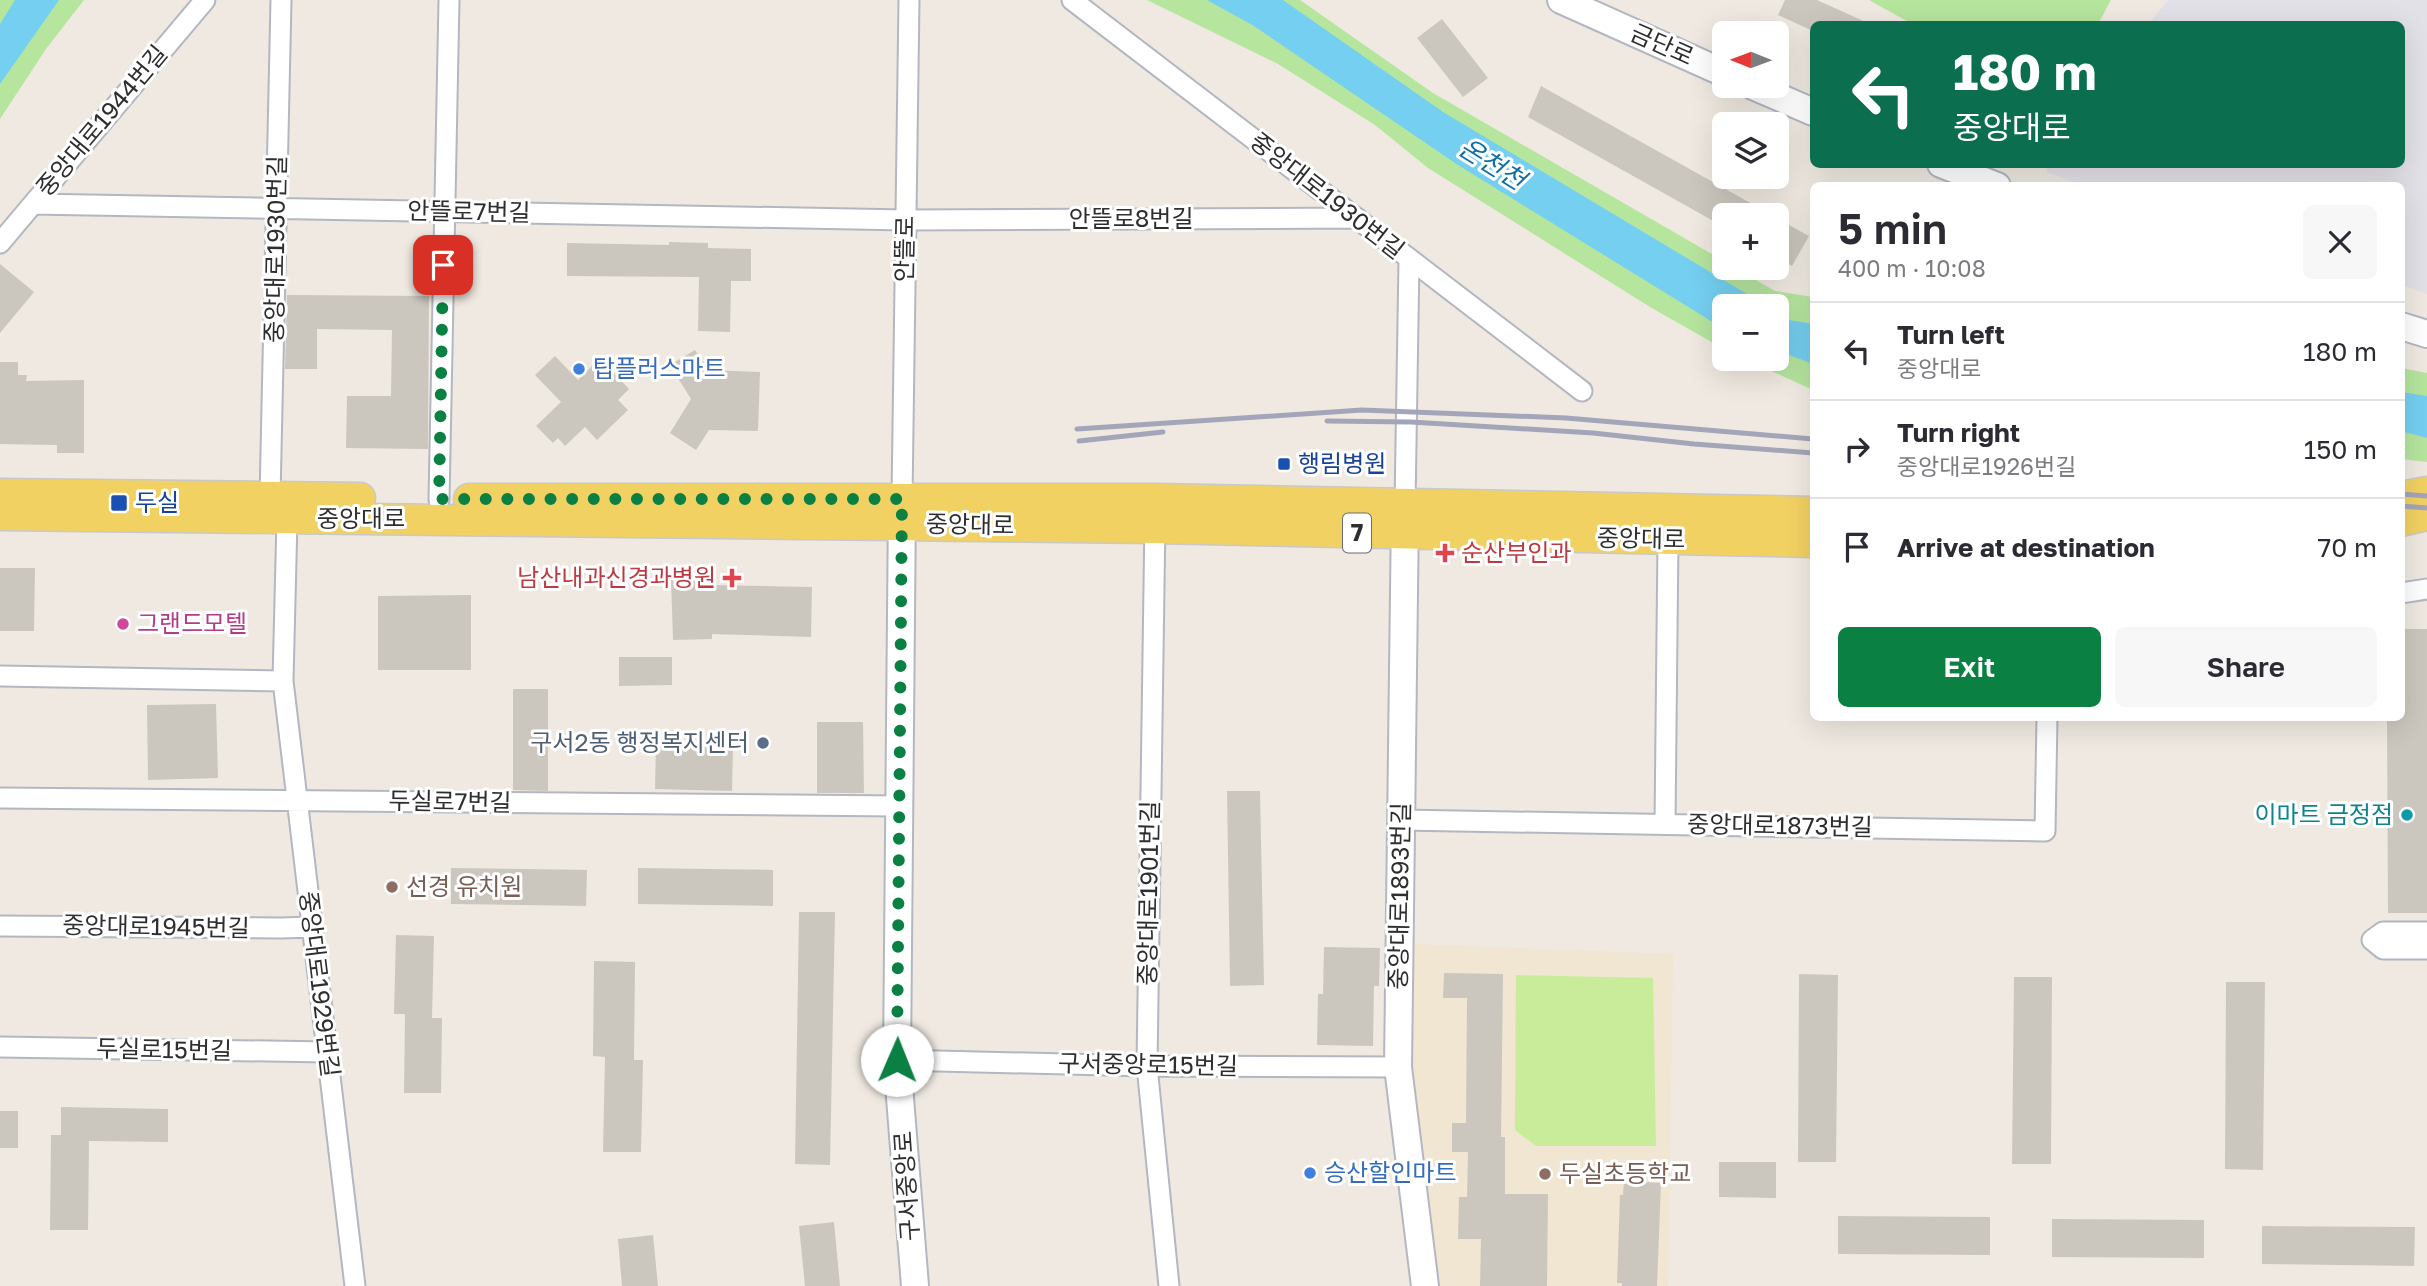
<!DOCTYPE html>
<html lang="en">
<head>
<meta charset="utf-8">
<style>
  :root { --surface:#fff; --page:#f7f7f7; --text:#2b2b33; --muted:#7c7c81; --line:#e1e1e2; --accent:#0b8043 }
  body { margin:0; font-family:"Golos Text","Noto Sans KR",sans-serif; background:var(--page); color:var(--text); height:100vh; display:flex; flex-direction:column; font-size:26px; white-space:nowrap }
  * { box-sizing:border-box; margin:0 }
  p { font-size:23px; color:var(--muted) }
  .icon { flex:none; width:38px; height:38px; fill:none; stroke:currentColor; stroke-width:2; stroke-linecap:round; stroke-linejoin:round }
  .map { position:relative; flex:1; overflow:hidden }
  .side { position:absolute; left:1810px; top:182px; width:595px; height:539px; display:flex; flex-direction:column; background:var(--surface); border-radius:10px; box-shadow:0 7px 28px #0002 }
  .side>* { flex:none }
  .hud { position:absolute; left:1810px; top:21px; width:595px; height:147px; border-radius:10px; box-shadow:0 7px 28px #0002; background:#0b6e4f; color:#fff; overflow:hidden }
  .needle { width:46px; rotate:271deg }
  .tools { position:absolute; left:1712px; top:21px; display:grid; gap:14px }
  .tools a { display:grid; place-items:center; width:77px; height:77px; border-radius:10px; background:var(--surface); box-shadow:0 7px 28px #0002; font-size:35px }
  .pin { position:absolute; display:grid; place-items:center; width:60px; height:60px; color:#fff; margin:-30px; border-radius:14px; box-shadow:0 4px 10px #0006 }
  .me { position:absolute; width:77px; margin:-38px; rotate:1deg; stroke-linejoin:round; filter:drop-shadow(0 0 5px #0008) }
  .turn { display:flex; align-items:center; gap:24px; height:147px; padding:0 28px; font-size:32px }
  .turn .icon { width:91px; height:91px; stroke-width:2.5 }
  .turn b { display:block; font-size:49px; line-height:60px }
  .round { display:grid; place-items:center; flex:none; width:74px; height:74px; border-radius:10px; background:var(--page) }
  .summary { display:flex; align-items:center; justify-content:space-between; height:119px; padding:0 28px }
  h1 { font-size:42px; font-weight:600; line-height:52px }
  .primary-button { display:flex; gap:14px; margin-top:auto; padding:14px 28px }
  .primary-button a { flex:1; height:80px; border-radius:10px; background:var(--accent); color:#fff; font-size:28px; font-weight:600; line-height:80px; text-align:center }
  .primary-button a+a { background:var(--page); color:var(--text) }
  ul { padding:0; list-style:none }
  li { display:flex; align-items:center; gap:21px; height:98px; padding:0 28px; border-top:2px solid var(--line) }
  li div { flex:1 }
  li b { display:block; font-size:26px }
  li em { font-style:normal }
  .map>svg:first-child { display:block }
  .industrial { fill:#e3e1e8 }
  .education { fill:#f0e6d1 }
  .green { fill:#b6e59e }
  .pitch { fill:#c9ec9a }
  .water { fill:#75cff0 }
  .building { fill:#cbc7bf }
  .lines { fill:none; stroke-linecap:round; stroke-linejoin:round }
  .street-casing { stroke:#b4b7c1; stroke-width:23 }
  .secondary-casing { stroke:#b4b7c1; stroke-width:30 }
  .primary-casing { stroke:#c9c9c9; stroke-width:33 }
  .street { stroke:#fff; stroke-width:19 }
  .secondary { stroke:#fff; stroke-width:26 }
  .primary { stroke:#f2d163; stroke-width:30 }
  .rail { stroke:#a3a6b8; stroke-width:5 }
  .route { stroke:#0b8043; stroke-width:12; stroke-dasharray:0 21.6 }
  .shop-dot { fill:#3f7fe0; stroke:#fff; stroke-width:2.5 }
  .transit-dot { fill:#1a4fb4; stroke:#fff; stroke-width:2.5 }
  .health-dot { fill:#e0444e; stroke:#fff; stroke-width:2.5 }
  .hotel-dot { fill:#d1479c; stroke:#fff; stroke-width:2.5 }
  .service-dot { fill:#5c6f8a; stroke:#fff; stroke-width:2.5 }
  .culture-dot { fill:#0f9aa8; stroke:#fff; stroke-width:2.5 }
  .education-dot { fill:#8d6e63; stroke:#fff; stroke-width:2.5 }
  .labels { text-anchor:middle; stroke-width:6; stroke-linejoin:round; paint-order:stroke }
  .shield { fill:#fff; stroke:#6d6d6d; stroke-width:2 }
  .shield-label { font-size:23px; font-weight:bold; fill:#2e2e2e }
  .street-label { font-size:24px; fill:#2e2e2e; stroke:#fff }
  .shop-label { font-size:24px; fill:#366cbe; stroke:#fff; text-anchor:start }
  .transit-label { font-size:24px; fill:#164399; stroke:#fff; text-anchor:start }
  .health-label { font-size:24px; fill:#be3a42; stroke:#fff; text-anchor:start }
  .hotel-label { font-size:24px; fill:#b23c85; stroke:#fff; text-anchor:start }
  .service-label { font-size:24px; fill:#4e5e75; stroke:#fff; text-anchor:end }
  .culture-label { font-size:24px; fill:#0d838f; stroke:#fff; text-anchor:end }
  .education-label { font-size:24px; fill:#785e54; stroke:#fff; text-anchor:start }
  .water-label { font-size:26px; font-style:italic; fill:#0d6fa3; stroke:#fff }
</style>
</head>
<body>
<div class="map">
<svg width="2427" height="1286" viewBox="0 0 2427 1286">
  <rect width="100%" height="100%" fill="#efe9e1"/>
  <!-- industrial -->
  <path class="industrial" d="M2168,0H2427V294L2401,285V186H2087L2046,172L2048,164H2401V24H2148Z"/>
  <!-- education -->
  <path class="education" d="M1414,944L1673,954L1668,1286H1434L1406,1062Z"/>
  <!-- green -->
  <path class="green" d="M0,0H84L46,49L0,119Z
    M1147,0H1300L1433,93L1724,261V268H1735L1775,291L1813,297V390L1745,359H1776V306H1724V349L1650,307L1428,168L1375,125L1278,64Z
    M1869,0H2111L2098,24H1912Z
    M2401,368L2427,373V462L2401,459Z"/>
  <!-- pitch -->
  <path class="pitch" d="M1516,975L1653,978L1656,1146H1536L1515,1130Z"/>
  <!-- water -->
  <path class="water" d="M15,0H59L0,84V24Z
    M1207,0H1283L1443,112L1767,306H1724V329L1458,165L1254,26Z
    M1776,312L1789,320L1813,324V364L1776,350Z
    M2401,392L2427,396V438L2401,431Z"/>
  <!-- building -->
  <path class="building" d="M1785,0H1817L1870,24H1813V31L1778,15Z
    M1442,19L1488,78L1463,97L1417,38Z
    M1541,86L1772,215H1724V227L1528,117Z
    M1776,218L1809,236L1792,266L1776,257Z
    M669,242L708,243V248L751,249V281H731L730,332L698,331L699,277L567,276V243L669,245Z
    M0,264L34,292L0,333Z
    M287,295L429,296L428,449L346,448L347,396H391L392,330L317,329V369H285Z
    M695,350L708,370L760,372L758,431L709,430L696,450L670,433L691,399L670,365Z
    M555,356L578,380L600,358L629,389L618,400L628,410L597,440L585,427L565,446L558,438L553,443L536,426L561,402L535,375Z
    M0,362H18V375H27L26,381L84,380V453H57V445L0,444Z
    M0,568H35L34,631H0Z
    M710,578L711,585L812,587L811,637L712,634V639L673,640L671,579Z
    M471,595V670H378V596Z
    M2401,629H2427V913H2388L2387,718H2401Z
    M619,657H672V685L619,686Z
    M513,689H548V791L513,790Z
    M216,704L218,778L148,780L147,705Z
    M817,722H863L864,793H817Z
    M656,745L733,746L732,791L655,789Z
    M1227,791H1260L1264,985L1230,986Z
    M451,868L587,870L586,906L451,904Z
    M638,868L773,870V906L638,904Z
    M799,912H835L830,1165L795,1164Z
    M396,935L434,936L432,1018H442L441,1093H404L405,1014H394Z
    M1324,947L1380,948L1379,986H1374L1373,1046L1317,1045L1318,994H1323Z
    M594,961L635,962L634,1060H643L641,1152H603L605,1057L593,1056Z
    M1444,973L1503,974L1501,1137H1505V1194H1548L1547,1286H1480L1481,1239H1458L1459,1197H1467L1468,1152H1452V1123H1466L1467,998H1443Z
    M1799,974L1838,975L1836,1162H1798Z
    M2014,977H2052L2051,1164H2012Z
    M2226,982H2265L2263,1170L2225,1169Z
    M61,1107L168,1109V1142L89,1141L88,1230H50L51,1135H61Z
    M0,1111H18V1148H0Z
    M1719,1162H1776V1198L1719,1197Z
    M1624,1181L1661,1183L1657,1286H1622V1283H1617L1620,1195H1623Z
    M1838,1216L1990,1217V1255L1838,1254Z
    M2052,1219L2204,1220V1258L2052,1257Z
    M834,1222L840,1286H805L799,1226Z
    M2262,1226L2415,1227L2414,1266L2262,1264Z
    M653,1235L658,1286H622L618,1239Z"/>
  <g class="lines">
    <!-- street casing -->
    <g class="street-casing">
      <path id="street" d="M1072,0L1582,391
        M33,204L906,220L1357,218
        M0,243L205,0
        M270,497L281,0
        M902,499L909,0
        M439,500L449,0
        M1405,504L1409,260
        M1155,518L1147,1066L1169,1286
        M287,519L283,681L355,1286
        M2401,593L2427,589
        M0,676L283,681
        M0,798L899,806
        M1401,820L2045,831L2047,718
        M1665,824L1668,539
        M0,926L281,928L312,927
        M2427,932H2383L2372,940L2383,949H2427
        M0,1047L328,1052
        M897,1060L1147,1066L1398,1067"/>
    </g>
    <!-- secondary casing -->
    <g class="secondary-casing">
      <path id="secondary" d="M1561,0L1724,73
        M1753,86L1813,112
        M1941,164L1997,186
        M2401,326L2427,334
        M902,504L897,1060L915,1286
        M1405,513L1398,1067L1425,1286"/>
    </g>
    <!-- primary casing -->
    <g class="primary-casing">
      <path id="primary" d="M0,494L360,498
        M2401,497L2427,492
        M469,499H1156L1813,512
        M0,515L1155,528L1813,542
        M2401,521L2427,515"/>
    </g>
    <!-- street -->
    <use href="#street" class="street"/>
    <!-- secondary -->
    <use href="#secondary" class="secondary"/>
    <!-- primary -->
    <use href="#primary" class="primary"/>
    <!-- rail -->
    <path class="rail" d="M1327,421L1411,422L1593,433L1694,444L1813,453
      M1077,429L1362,410L1566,418L1813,439
      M1079,441L1163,432
      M2401,494L2427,496
      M2401,506L2427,508"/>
  </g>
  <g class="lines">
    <!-- route -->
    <path class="route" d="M443,265L439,499H902L897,1060"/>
  </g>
  <!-- markers -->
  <g class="shop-dot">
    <circle cx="579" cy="369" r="7"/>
    <circle cx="1310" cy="1173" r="7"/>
  </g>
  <g class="transit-dot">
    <rect x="1277" y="457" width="14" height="14" rx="3.5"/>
    <rect x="110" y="494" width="18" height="18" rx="3.5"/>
  </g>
  <g class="health-dot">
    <path d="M1441.5 542.5h7v7h7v7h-7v7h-7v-7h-7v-7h7z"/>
    <path d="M728.5 567.5h7v7h7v7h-7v7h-7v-7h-7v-7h7z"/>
  </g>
  <circle class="hotel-dot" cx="123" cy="624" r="7"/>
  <circle class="service-dot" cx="763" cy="743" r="7"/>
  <circle class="culture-dot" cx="2407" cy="815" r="7"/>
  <g class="education-dot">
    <circle cx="392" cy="887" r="7"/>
    <circle cx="1545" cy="1174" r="7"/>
  </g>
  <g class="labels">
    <!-- shield labels -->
    <rect class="shield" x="1343" y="513.5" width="28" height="39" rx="5"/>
    <g class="shield-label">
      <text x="1357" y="541">7</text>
    </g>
    <!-- street labels -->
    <g class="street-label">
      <text transform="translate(1662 45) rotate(24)" y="8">금단로</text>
      <text transform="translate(102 121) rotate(-50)" y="8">중앙대로1944번길</text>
      <text transform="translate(1327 196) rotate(38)" y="8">중앙대로1930번길</text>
      <text transform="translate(469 212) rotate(1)" y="8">안뜰로7번길</text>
      <text x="1131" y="227">안뜰로8번길</text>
      <text transform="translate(276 249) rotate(-89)" y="8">중앙대로1930번길</text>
      <text transform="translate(905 249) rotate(-89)" y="8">안뜰로</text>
      <text x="361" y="527">중앙대로</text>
      <text transform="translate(970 525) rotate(1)" y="8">중앙대로</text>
      <text transform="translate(1641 539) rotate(1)" y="8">중앙대로</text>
      <text transform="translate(450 802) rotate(1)" y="8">두실로7번길</text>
      <text transform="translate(1780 826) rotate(1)" y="8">중앙대로1873번길</text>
      <text transform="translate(1149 893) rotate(-89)" y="8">중앙대로1901번길</text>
      <text transform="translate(1400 896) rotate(-89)" y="8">중앙대로1893번길</text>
      <text transform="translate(156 927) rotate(1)" y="8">중앙대로1945번길</text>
      <text transform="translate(319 984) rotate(83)" y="8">중앙대로1929번길</text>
      <text transform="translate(164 1050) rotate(1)" y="8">두실로15번길</text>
      <text transform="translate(1148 1065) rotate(1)" y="8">구서중앙로15번길</text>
      <text transform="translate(907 1186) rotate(-94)" y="8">구서중앙로</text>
    </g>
    <!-- shop labels -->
    <g class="shop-label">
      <text x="593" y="377">탑플러스마트</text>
      <text x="1324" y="1181">승산할인마트</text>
    </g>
    <!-- transit labels -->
    <g class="transit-label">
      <text x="1298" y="472">행림병원</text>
      <text x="135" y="511">두실</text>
    </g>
    <!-- health labels -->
    <g class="health-label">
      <text x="1461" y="561">순산부인과</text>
      <text x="716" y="586" text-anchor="end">남산내과신경과병원</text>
    </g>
    <!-- hotel labels -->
    <g class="hotel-label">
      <text x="137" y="632">그랜드모텔</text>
    </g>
    <!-- service labels -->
    <g class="service-label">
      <text x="749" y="751">구서2동 행정복지센터</text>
    </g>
    <!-- culture labels -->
    <g class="culture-label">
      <text x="2393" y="823">이마트 금정점</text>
    </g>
    <!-- education labels -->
    <g class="education-label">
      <text x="406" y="895">선경 유치원</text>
      <text x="1559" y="1182">두실초등학교</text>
    </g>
    <!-- water labels -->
    <g class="water-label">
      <text transform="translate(1492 164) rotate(32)" y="9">온천천</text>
    </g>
  </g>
</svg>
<div class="tools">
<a><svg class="needle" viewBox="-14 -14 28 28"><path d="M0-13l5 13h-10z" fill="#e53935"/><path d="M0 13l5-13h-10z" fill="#7c7c81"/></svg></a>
<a><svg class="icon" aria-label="layers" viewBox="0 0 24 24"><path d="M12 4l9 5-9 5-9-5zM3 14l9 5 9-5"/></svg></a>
<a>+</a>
<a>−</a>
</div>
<div class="pin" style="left:443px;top:265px;background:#d93025"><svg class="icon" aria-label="arrive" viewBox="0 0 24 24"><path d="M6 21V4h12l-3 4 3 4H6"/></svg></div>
<svg class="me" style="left:897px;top:1060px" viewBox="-20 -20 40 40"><circle r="19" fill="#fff"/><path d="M0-13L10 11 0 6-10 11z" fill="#0b8043"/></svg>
<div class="hud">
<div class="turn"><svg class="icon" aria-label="left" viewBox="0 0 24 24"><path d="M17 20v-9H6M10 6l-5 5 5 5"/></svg><div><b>180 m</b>중앙대로</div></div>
</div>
<section class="side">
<div class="summary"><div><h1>5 min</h1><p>400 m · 10:08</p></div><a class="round"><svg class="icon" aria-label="close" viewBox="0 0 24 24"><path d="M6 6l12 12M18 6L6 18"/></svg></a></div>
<ul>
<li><svg class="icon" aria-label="left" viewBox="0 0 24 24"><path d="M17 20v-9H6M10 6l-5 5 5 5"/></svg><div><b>Turn left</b><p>중앙대로</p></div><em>180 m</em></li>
<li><svg class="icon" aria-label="right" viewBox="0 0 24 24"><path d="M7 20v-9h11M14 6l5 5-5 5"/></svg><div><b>Turn right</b><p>중앙대로1926번길</p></div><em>150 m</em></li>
<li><svg class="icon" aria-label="arrive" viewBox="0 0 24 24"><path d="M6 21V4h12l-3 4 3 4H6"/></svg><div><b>Arrive at destination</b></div><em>70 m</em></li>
</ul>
<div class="primary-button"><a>Exit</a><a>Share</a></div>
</section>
</div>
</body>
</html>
